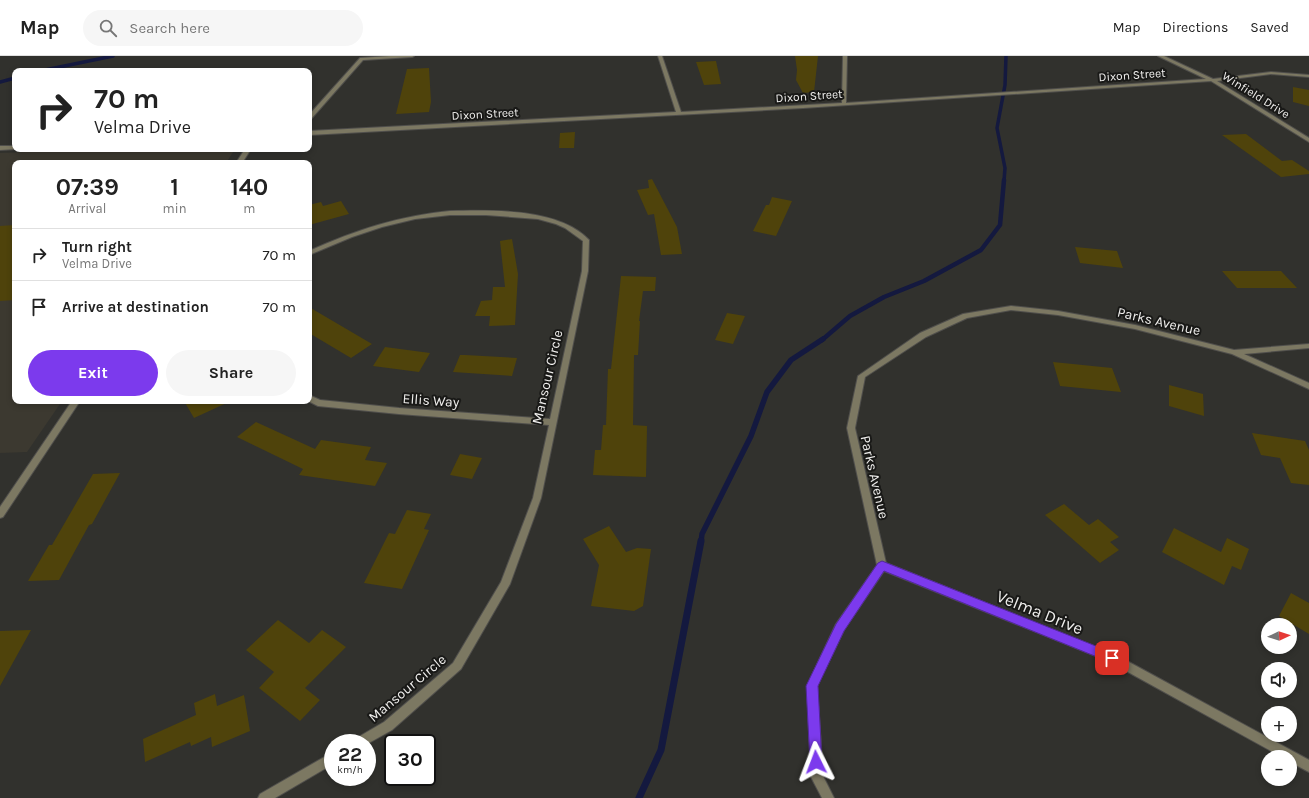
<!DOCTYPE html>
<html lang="en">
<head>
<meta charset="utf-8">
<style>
  :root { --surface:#fff; --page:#f6f6f6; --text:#222; --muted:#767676; --line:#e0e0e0; --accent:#7c3aed }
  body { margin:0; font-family:Karla,sans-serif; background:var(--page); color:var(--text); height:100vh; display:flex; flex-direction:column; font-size:15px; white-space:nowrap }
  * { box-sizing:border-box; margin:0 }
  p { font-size:13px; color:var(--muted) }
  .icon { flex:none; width:22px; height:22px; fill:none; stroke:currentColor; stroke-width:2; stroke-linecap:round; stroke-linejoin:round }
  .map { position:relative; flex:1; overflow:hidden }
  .side { position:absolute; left:12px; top:104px; width:300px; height:244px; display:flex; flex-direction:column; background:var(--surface); border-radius:8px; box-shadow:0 2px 6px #0003 }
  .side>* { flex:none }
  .guide { position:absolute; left:12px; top:12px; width:300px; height:84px; border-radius:8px; box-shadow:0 2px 6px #0003; background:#fff; color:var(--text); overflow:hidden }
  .needle { width:26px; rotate:86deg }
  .fabs { position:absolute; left:1261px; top:562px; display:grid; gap:8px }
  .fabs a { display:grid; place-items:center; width:36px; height:36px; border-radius:50%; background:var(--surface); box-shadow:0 2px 6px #0003; font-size:20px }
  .speed { position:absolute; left:324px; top:678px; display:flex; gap:8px; font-size:20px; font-weight:700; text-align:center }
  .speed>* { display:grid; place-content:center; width:52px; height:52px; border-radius:50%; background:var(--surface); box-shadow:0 2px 6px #0003; line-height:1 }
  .speed small { font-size:10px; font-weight:400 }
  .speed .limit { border:2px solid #111; border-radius:6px; background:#fff; color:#111 }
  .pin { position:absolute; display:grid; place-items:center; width:34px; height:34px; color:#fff; margin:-17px; border-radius:8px; box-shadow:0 2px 6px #0006 }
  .me { position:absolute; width:44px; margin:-22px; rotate:357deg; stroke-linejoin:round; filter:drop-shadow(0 0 3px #0008) }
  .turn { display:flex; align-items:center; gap:14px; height:84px; padding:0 16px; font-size:18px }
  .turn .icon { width:52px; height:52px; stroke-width:2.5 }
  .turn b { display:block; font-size:28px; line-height:34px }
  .eta { display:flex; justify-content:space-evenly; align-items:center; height:68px; text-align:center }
  .eta b { font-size:24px; font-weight:700; line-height:28px }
  .cta { display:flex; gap:8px; margin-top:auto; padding:8px 16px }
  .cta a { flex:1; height:46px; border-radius:24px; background:var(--accent); color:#fff; font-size:16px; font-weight:700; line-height:46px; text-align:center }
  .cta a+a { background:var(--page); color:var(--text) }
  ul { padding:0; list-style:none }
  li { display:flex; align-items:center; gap:12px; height:52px; padding:0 16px; border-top:1px solid var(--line) }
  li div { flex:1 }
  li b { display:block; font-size:15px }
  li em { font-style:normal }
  header { display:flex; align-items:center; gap:24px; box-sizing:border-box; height:56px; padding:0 20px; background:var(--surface); border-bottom:1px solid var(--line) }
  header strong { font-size:19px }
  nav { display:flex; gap:22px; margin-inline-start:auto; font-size:14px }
  .search { width:280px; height:36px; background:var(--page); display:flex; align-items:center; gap:10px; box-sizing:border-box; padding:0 14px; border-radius:22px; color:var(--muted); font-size:15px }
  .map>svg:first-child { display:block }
  .built { fill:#3c3930 }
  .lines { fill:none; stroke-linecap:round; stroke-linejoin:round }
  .stream-far3 { stroke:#14193f; stroke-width:3.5 }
  .stream-far2 { stroke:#14193f; stroke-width:4.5 }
  .stream-far1 { stroke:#14193f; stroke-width:5.5 }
  .stream { stroke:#14193f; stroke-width:7 }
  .building { fill:#4f430b }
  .street-casing { stroke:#504f4c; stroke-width:2 }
  .street { fill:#7c7862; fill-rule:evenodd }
  .route { fill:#7c3aed; stroke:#51269a }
  .labels { text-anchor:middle; stroke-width:4; stroke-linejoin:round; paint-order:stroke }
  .far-street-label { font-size:12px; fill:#f0efed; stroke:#191917 }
  .street-label { font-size:14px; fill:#f0efed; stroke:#191917 }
  .near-street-label { font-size:17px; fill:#f0efed; stroke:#191917 }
</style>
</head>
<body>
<header>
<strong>Map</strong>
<div class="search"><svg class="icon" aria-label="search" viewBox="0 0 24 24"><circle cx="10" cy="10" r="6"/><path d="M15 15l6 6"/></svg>Search here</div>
<nav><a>Map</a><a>Directions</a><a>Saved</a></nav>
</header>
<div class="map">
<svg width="1309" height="742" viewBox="0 0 1309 742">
  <rect width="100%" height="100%" fill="#31312d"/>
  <!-- built -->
  <path class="built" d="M101,93H235L226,107H15V345H62L27,396L0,397V97Z"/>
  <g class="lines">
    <!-- stream-far3 -->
    <path class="stream-far3" d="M40,15L113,0
      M0,26L15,22
      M1004,125L1005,112L997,72L1005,29L1006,0"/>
    <!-- stream-far2 -->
    <path class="stream-far2" d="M822,284L850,260L884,241L924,225L981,194L1000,169L1004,124"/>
    <!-- stream-far1 -->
    <path class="stream-far1" d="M701,486L702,478L751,380L767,336L791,304L823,283"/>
    <!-- stream -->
    <path class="stream" d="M639,742L661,694L701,485"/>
  </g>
  <!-- building -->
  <path class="building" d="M795,0H818L814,36L803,37L796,24L797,14Z
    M716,5L721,28L704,29L696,6Z
    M429,12L431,46L429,56L396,58L407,13Z
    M1293,31L1309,34V50L1293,46Z
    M575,76L574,92H559L560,77Z
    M1246,78L1282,105L1292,104L1309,115V118L1281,121L1222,79Z
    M652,123L677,171L682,198L661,199L654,158L648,159L637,134L649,132L648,124Z
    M772,141L792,145L776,180L753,175L766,149H769Z
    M341,145L349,158L309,169V149L321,146L323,150Z
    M15,169V244L0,245V170Z
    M512,183L518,218L515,269L489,270L490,260H475L481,245L492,244L493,231H505L500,185Z
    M1075,191L1117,195L1123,212L1080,207Z
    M1222,215H1281L1297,232H1237Z
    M621,220L656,221L655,235H643L639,265H640L638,299H634L633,369L647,370L646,421L593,419L595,394H601L603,369H606L608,313H611Z
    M309,251L372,288L351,302L309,277Z
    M727,257L745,260L733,288L715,284Z
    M385,291L430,297L419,316L373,310Z
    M460,299H465L517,302L512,320L453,316Z
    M1053,306L1112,312L1121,336L1060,330Z
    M1169,329L1203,338L1204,360L1169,350Z
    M184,345H231L194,362Z
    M256,366L315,393L321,384L371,391L365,404L387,407L375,430L299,419L303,413L237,381Z
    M1252,377L1305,385L1309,394V429L1291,427L1280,402L1261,399Z
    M460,398L482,402L472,423L450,419Z
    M120,417L92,468L89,469L59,524L28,525L49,489H52L93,418Z
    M1064,448L1089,469L1098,463L1119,481L1110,486L1119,494L1100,507L1045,459Z
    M407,454L431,458L424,473L429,474L402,533L364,527L389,477L395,478Z
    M609,470L626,496L637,492L651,493L643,550L634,555L591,550L599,509L583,483Z
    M1174,472L1221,496L1227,482L1249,493L1241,514L1232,510L1224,529L1162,496Z
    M1291,537L1309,547V578L1279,560Z
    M278,564L309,587L322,574L346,591L305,632L320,644L300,665L259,632L274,616L246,594Z
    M31,574L0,630V575Z
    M215,638L217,650L244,639L250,675L212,691L211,681L191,690L190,686L145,706L143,683L196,659L194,647Z"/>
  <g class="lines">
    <!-- street casing -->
    <g class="street-casing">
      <path id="street" d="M390,0H414L412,1L363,4L311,63L309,64V59L360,2Z
        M658,0H662L681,56L842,47L843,0H847L846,47L1206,23L1158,0H1164L1213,23L1271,16L1309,19V21L1271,18L1217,25L1309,82V86L1211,25L803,52L309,79V75L676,56Z
        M0,90H15V93H17L0,94Z
        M245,93H251L242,107H236Z
        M450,155C491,154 559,152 589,184L588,215L541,442L510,528L461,613L392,674L367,688V687H353L355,683L384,666L453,607L501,526L533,442L549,369L399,358L318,350L308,345L309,339L320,344L399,352L550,363L582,215L583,185L565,172L556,168L538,163L486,159H450L415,163L382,171L352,181L309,199V195C356,174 399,160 450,155Z
        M1011,250L1058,255L1135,269L1234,294L1309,288V292L1244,298L1309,327V333L1232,298L1135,273L1058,259L1011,254L967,262L926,281L865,321L855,372L886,507L1116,599L1309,704V716L1290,706V701H1282L1108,605L884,515L844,574L817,630L823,720L834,742H822L811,721L807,630L836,568L877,509L847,372L858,320L920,277L963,258Z
        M72,345H80L3,461L0,462V451Z
        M333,696V708L275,742H258L260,738Z"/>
    </g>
    <!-- street -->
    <use href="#street" class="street"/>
  </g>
  <!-- route -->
  <path class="route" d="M882,505L1116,598L1118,602L1116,606L1112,607L884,515L844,575L818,630L822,706L821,710L816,712L812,710L810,706L806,630L836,568L878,507Z"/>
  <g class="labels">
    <!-- far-street labels -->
    <g class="far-street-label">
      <text transform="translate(1132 19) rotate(-4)" y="4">Dixon Street</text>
      <text transform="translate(1256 39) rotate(32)" y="4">Winfield Drive</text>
      <text transform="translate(809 40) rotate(-4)" y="4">Dixon Street</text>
      <text transform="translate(485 58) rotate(-3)" y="4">Dixon Street</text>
    </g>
    <!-- street labels -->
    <g class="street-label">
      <text transform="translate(1159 265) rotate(13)" y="5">Parks Avenue</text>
      <text transform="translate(547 321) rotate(-77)" y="5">Mansour Circle</text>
      <text transform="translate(431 344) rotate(4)" y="5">Ellis Way</text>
      <text transform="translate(875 421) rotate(77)" y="5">Parks Avenue</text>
      <text transform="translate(407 632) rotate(-40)" y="5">Mansour Circle</text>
    </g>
    <!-- near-street labels -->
    <g class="near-street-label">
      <text transform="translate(1040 556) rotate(22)" y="6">Velma Drive</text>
    </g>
  </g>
</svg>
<div class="fabs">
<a><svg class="needle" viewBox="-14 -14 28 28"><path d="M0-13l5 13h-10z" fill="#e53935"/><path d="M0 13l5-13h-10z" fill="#767676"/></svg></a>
<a><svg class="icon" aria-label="sound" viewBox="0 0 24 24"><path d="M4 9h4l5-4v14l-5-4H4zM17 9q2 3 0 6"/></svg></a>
<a>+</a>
<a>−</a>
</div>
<div class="speed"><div>22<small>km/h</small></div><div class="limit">30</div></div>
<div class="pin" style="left:1112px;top:602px;background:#d93025"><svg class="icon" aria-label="arrive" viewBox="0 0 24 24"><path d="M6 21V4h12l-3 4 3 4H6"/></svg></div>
<svg class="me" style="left:816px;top:706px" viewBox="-20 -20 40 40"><path d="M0-17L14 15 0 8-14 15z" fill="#7c3aed" stroke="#fff" stroke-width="4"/></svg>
<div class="guide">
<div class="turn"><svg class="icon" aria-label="right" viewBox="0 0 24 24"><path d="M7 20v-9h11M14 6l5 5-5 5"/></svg><div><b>70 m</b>Velma Drive</div></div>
</div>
<section class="side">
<div class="eta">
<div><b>07:39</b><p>Arrival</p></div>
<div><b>1</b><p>min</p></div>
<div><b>140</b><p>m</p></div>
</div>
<ul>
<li><svg class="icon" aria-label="right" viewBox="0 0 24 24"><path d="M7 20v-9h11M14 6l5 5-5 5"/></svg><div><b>Turn right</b><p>Velma Drive</p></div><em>70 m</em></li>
<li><svg class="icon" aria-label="arrive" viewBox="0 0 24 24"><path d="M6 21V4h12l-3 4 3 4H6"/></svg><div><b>Arrive at destination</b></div><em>70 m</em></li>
</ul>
<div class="cta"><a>Exit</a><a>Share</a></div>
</section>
</div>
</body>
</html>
